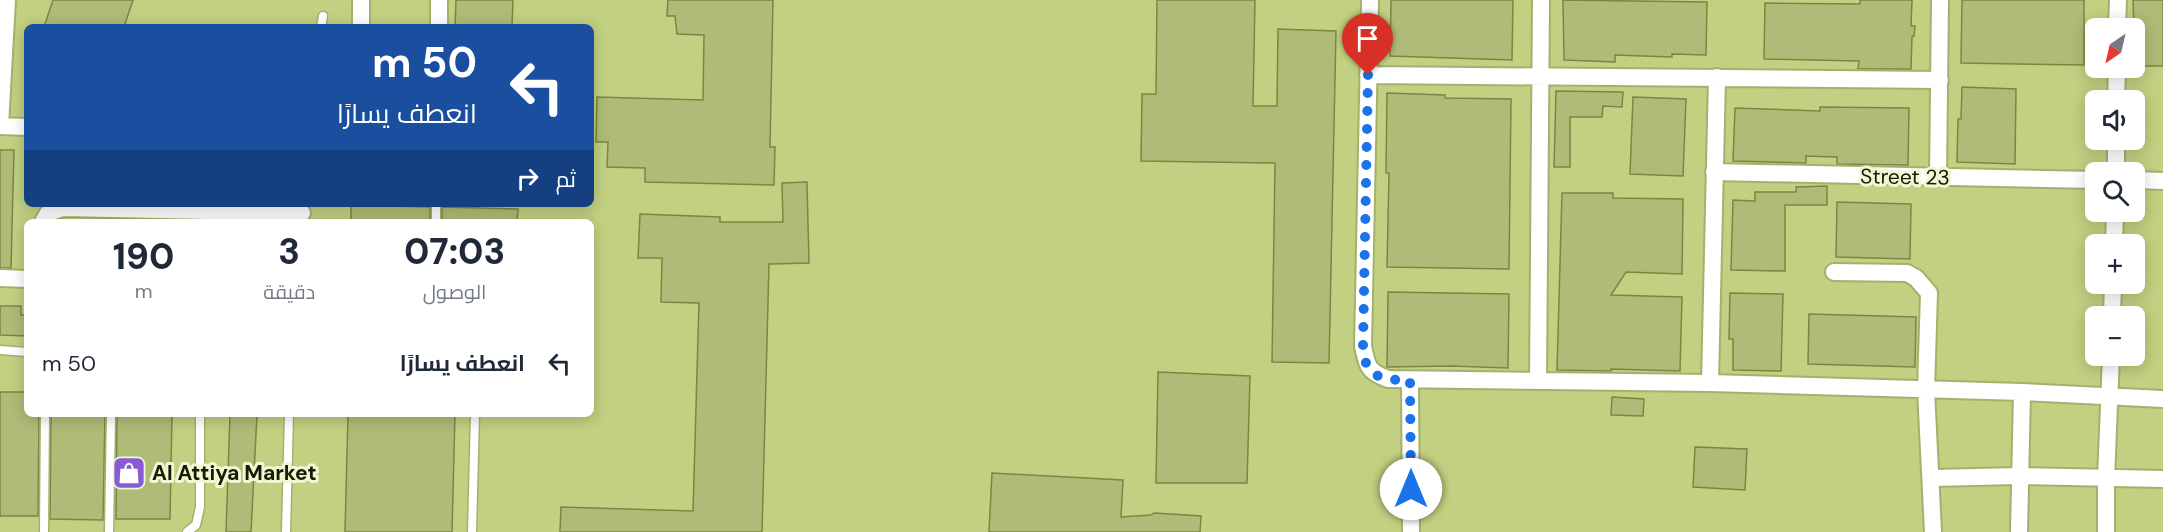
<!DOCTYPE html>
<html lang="ar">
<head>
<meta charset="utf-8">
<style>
  :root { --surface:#fff; --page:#f6f6f7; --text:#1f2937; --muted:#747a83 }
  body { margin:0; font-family:"DM Sans",Cairo,sans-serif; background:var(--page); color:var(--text); direction:rtl; height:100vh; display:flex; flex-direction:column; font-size:22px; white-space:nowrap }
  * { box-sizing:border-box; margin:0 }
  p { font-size:20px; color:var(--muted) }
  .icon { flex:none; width:33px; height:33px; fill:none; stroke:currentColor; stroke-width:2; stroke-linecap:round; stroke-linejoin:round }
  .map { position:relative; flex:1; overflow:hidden; direction:ltr }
  .details { position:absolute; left:24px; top:219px; width:570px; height:198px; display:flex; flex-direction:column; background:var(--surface); border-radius:9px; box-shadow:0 3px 15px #0003; direction:rtl }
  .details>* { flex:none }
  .guide { position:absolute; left:24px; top:24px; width:570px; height:183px; border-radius:9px; box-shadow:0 3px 15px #0003; direction:rtl; background:#1a4fa0; color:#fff; overflow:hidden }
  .needle { width:39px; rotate:214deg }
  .buttons { position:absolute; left:2085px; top:18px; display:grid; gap:12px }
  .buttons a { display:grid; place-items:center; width:60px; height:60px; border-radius:9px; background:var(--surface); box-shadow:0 3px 15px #0003; font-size:30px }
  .pin { position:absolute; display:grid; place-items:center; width:51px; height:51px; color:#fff; margin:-62px -26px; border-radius:50% 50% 50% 0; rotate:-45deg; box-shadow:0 0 6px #0007 }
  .pin .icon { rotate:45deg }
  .me { position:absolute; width:66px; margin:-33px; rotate:0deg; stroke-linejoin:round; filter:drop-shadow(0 0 4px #0008) }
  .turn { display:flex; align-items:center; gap:21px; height:126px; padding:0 18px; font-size:27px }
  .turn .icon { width:78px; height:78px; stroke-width:2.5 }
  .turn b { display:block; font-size:42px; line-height:51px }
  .then { display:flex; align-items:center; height:57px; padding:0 18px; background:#0003; gap:12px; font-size:22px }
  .eta { display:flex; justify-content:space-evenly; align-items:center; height:102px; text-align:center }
  .eta b { font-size:36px; font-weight:800; line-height:42px }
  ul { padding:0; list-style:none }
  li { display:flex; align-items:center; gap:18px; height:84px; padding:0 18px }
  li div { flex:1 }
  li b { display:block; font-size:22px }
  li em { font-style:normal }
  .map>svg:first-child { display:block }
  .built { fill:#c1d081; fill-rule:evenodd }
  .building { fill:#afbc77; stroke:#7a8742; stroke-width:1.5 }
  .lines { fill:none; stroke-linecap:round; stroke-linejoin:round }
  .lane-casing { stroke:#a4b16c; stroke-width:11 }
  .street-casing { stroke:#a4b16c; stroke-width:20 }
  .lane { stroke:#fff; stroke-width:8 }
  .street { stroke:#fff; stroke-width:16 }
  .route { stroke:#1a73e8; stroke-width:10; stroke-dasharray:0 18 }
  .labels { text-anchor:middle; stroke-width:6; stroke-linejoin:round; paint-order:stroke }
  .street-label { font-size:21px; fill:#181c02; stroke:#eff7d4 }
  .poi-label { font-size:21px; font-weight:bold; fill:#181c02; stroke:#eff7d4; text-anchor:start }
</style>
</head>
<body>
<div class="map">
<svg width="2163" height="532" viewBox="0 0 2163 532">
  <rect width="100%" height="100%" fill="#ccdb93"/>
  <!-- built -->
  <path class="built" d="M0,0H2163V532H0ZM27,27H591V204H27ZM2096,28H2134V68H2096ZM2096,100H2134V140H2096ZM2096,172H2134V212H2096ZM27,222H591V414H27ZM2096,244H2134V284H2096ZM2096,316H2134V356H2096Z"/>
  <!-- building -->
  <path class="building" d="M53,0H133L124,27H44Z
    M456,0H513L512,27H455Z
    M668,0H773L770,147H775L774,185L645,182V168L607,167L608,142H596L597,97L703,100L704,35L677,34L675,16H667Z
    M1157,0H1255L1253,106H1277L1278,29L1336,31L1329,363L1272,362L1275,163L1141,161L1142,94H1156Z
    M1391,0H1513L1512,60L1390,56Z
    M1563,0L1707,2L1706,55L1672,54V57L1615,55V62L1564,60Z
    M1860,0H1912L1911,26H1915L1914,36L1912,37L1911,69H1858L1859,61L1764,59L1765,3L1860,4Z
    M1962,0H2084V65L1961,63Z
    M2133,0H2163V66H2135Z
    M1962,87L2016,89L2015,164L1957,162L1958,119H1961Z
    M1556,91L1623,92L1622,107L1603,106L1602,117H1570V167H1554Z
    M1387,93L1445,95V98L1511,99L1509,269L1387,267L1389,173H1386Z
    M1633,97L1686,99L1683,176L1630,174Z
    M1820,107L1909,108L1908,165L1837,164V157L1806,156V163L1733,161L1735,108L1820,111Z
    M0,150H14L11,268H0Z
    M807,182L809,263L769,264L762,532H560L561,507L693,511L699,303L661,302L662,258H638L640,214L720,217V222H783L782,183Z
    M1827,186V205H1785V271L1731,270L1733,200L1755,201V192H1796V187Z
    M1562,193H1613V198L1683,199L1682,274L1626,272L1611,295L1682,297L1680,371L1611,369V371L1557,370Z
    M1837,202L1911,204L1910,259L1836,257Z
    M351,205L430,207V222H351Z
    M442,207L518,209L517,222H442Z
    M1388,292L1509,294L1508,368L1452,366L1387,367Z
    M1730,293L1783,294L1781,371L1733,370V339H1729Z
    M0,306H21V315H27V336L0,335Z
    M1809,314L1916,317L1915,367L1808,364Z
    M1158,372L1250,376L1247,483H1156Z
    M0,392H27V414H39L38,516H0Z
    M1612,397L1644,399L1643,416L1611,415Z
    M51,414H105L103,520L50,519Z
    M117,414H172L170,519H116Z
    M230,414H257L251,532H226Z
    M348,414H455L452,532H345Z
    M1695,447L1747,449L1745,490L1693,487Z
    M992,473L1123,480L1121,517L1151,515L1154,513L1201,516L1200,532H989Z"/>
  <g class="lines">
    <!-- lane casing -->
    <g class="lane-casing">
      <path id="lane" d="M321,27L323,16
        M436,222V204
        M0,350L27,352
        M44,532L45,414
        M109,532L111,414
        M187,532L196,525L200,507V414
        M286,532L289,414
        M472,532L475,414"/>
    </g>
    <!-- street casing -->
    <g class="street-casing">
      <path id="street" d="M7,0L0,126L27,127
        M1370,0L1363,346C1367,366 1368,372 1388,379L1710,383L2022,392L2163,399
        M361,27V0
        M439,27V0
        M2117,28L2118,0
        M1368,75L1940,80
        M2116,100L2117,68
        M1714,172L2096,180
        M2116,172V140
        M1938,178L1940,0
        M2134,180L2163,181
        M43,222L48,213L63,208L302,213
        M2114,244L2115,212
        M1834,272L1907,273L1916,278L1929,293L1926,390L1933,532
        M0,278L27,279
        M2112,316L2113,284
        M1410,380L1411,532
        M1538,381L1541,0
        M1710,383L1717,77
        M1932,478L2019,476L2163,479
        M2019,532L2022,392
        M2106,532V479L2111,356"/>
    </g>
    <!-- lane -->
    <use href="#lane" class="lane"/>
    <!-- street -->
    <use href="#street" class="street"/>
  </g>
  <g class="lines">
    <!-- route -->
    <path class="route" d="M1368,75L1363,346C1364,351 1364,360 1367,365C1374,381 1396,380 1410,380L1411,489"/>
  </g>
  <!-- icons -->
  <defs>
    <g id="shop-square" transform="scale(1.725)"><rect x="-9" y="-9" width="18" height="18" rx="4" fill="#885bd4" stroke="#eff7d4"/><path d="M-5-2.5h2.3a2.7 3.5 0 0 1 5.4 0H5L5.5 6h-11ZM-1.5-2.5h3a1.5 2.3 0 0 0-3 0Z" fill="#fff"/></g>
  </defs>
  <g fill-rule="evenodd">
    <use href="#shop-square" x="129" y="473"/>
  </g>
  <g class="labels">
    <!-- street labels -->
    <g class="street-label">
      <text transform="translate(1905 177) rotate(1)" y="7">Street 23</text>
    </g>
    <!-- poi labels -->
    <g class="poi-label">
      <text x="152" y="480">Al Attiya Market</text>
    </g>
  </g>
</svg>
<div class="buttons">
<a><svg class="needle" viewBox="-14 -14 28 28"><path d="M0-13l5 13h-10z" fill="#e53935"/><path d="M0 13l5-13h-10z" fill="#747a83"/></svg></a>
<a><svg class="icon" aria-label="sound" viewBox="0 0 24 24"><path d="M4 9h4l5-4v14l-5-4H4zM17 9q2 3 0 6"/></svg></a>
<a><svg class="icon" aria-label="search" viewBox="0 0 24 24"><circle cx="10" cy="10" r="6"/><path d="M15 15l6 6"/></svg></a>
<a>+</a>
<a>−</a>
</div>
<div class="pin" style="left:1368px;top:75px;background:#d93025"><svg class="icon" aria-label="arrive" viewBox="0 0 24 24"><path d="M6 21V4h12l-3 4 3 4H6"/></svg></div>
<svg class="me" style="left:1411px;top:489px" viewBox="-20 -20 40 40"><circle r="19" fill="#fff"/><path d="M0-13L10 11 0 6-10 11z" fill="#1a73e8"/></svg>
<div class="guide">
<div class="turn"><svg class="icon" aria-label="left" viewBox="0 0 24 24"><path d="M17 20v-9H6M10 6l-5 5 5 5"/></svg><div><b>50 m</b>انعطف يسارًا</div></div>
<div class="then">ثم<svg class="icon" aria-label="right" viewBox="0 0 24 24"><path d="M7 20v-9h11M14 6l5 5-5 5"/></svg></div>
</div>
<section class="details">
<div class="eta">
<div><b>07:03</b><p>الوصول</p></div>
<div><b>3</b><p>دقيقة</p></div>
<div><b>190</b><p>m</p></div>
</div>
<ul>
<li><svg class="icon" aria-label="left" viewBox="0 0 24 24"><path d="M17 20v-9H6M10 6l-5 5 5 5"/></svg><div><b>انعطف يسارًا</b></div><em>50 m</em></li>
</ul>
</section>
</div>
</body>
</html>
